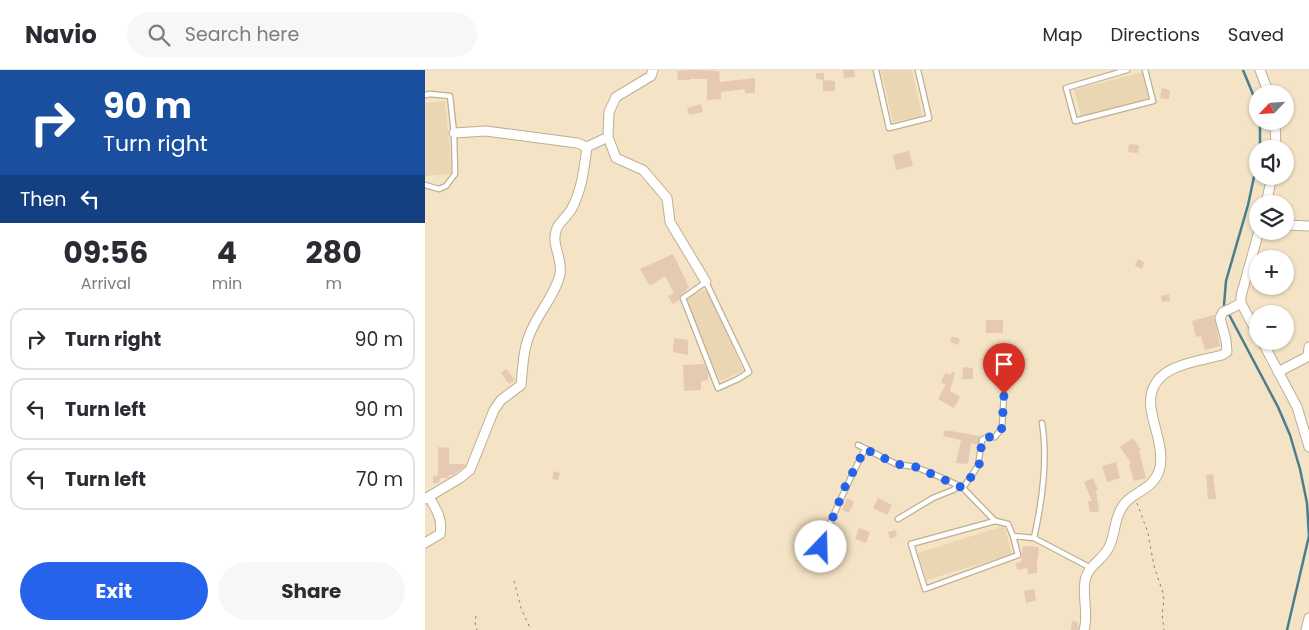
<!DOCTYPE html>
<html lang="en">
<head>
<meta charset="utf-8">
<style>
  :root { --surface:#fff; --page:#f7f7f7; --text:#2b2b33; --muted:#7c7c81; --line:#e1e1e2; --accent:#2563eb }
  body { margin:0; font-family:Poppins,sans-serif; background:var(--page); color:var(--text); height:100vh; display:flex; flex-direction:column; font-size:19px; white-space:nowrap }
  * { box-sizing:border-box; margin:0 }
  p { font-size:16px; color:var(--muted) }
  .icon { flex:none; width:28px; height:28px; fill:none; stroke:currentColor; stroke-width:2; stroke-linecap:round; stroke-linejoin:round }
  .map { position:relative; flex:1; overflow:hidden }
  .side { display:flex; flex-direction:column; background:var(--surface); width:425px }
  .side>* { flex:none }
  .top-card { background:#1a4fa0; color:#fff; overflow:hidden }
  .needle { width:32px; rotate:245deg }
  .controls { position:absolute; left:824px; top:15px; display:grid; gap:10px }
  .controls a { display:grid; place-items:center; width:45px; height:45px; border-radius:50%; background:var(--surface); box-shadow:0 1px 4px #0004; font-size:25px }
  .pin { position:absolute; display:grid; place-items:center; width:42px; height:42px; color:#fff; margin:-51px -21px; border-radius:50% 50% 50% 0; rotate:-45deg; box-shadow:0 0 5px #0007 }
  .pin .icon { rotate:45deg }
  .me { position:absolute; width:55px; margin:-28px; rotate:21deg; stroke-linejoin:round; filter:drop-shadow(0 0 4px #0008) }
  .turn { display:flex; align-items:center; gap:18px; height:105px; padding:0 20px; font-size:22px }
  .turn .icon { width:65px; height:65px; stroke-width:2.5 }
  .turn b { display:block; font-size:35px; line-height:42px }
  .then { display:flex; align-items:center; height:48px; padding:0 20px; background:#0003; gap:10px; font-size:19px }
  .eta { display:flex; justify-content:space-evenly; align-items:center; height:85px; text-align:center }
  .eta b { font-size:30px; font-weight:700; line-height:35px }
  .action { display:flex; gap:10px; margin-top:auto; padding:10px 20px }
  .action a { flex:1; height:58px; border-radius:30px; background:var(--accent); color:#fff; font-size:20px; font-weight:700; line-height:58px; text-align:center }
  .action a+a { background:var(--page); color:var(--text) }
  ul { padding:0; list-style:none }
  li { display:flex; align-items:center; gap:15px; height:62px; margin:0 10px 8px; padding:0 10px; border:2px solid var(--line); border-radius:15px }
  li div { flex:1 }
  li b { display:block; font-size:19px }
  li em { font-style:normal }
  header { display:flex; align-items:center; gap:30px; box-sizing:border-box; height:70px; padding:0 25px; background:var(--surface); border-bottom:1px solid var(--line) }
  header strong { font-size:24px }
  nav { display:flex; gap:28px; margin-inline-start:auto; font-size:18px }
  .search { width:350px; height:45px; background:var(--page); display:flex; align-items:center; gap:12px; box-sizing:border-box; padding:0 18px; border-radius:28px; color:var(--muted); font-size:19px }
  main { display:flex; flex:1; min-height:0 }
  .map>svg:first-child { display:block }
  .built { fill:#ebd6b3 }
  .lines { fill:none; stroke-linecap:round; stroke-linejoin:round }
  .stream { stroke:#4a7d8f; stroke-width:2.5 }
  .building { fill:#e5c9b3 }
  .lane-casing { stroke:#bfaf92; stroke-width:7 }
  .street-casing { stroke:#bfaf92; stroke-width:11 }
  .path { stroke:#8d816d; stroke-width:1; stroke-dasharray:2.5 4; stroke-linecap:butt }
  .lane { stroke:#fff; stroke-width:4.5 }
  .street { stroke:#fff; stroke-width:9 }
  .route { stroke:#2563eb; stroke-width:9; stroke-dasharray:0 16.2 }
</style>
</head>
<body>
<header>
<strong>Navio</strong>
<div class="search"><svg class="icon" aria-label="search" viewBox="0 0 24 24"><circle cx="10" cy="10" r="6"/><path d="M15 15l6 6"/></svg>Search here</div>
<nav><a>Map</a><a>Directions</a><a>Saved</a></nav>
</header>
<main>
<section class="side">
<div class="top-card">
<div class="turn"><svg class="icon" aria-label="right" viewBox="0 0 24 24"><path d="M7 20v-9h11M14 6l5 5-5 5"/></svg><div><b>90 m</b>Turn right</div></div>
<div class="then">Then<svg class="icon" aria-label="left" viewBox="0 0 24 24"><path d="M17 20v-9H6M10 6l-5 5 5 5"/></svg></div>
</div>
<div class="eta">
<div><b>09:56</b><p>Arrival</p></div>
<div><b>4</b><p>min</p></div>
<div><b>280</b><p>m</p></div>
</div>
<ul>
<li><svg class="icon" aria-label="right" viewBox="0 0 24 24"><path d="M7 20v-9h11M14 6l5 5-5 5"/></svg><div><b>Turn right</b></div><em>90 m</em></li>
<li><svg class="icon" aria-label="left" viewBox="0 0 24 24"><path d="M17 20v-9H6M10 6l-5 5 5 5"/></svg><div><b>Turn left</b></div><em>90 m</em></li>
<li><svg class="icon" aria-label="left" viewBox="0 0 24 24"><path d="M17 20v-9H6M10 6l-5 5 5 5"/></svg><div><b>Turn left</b></div><em>70 m</em></li>
</ul>
<div class="action"><a>Exit</a><a>Share</a></div>
</section>
<div class="map">
<svg width="884" height="560" viewBox="0 0 884 560">
  <rect width="100%" height="100%" fill="#f4e3c5"/>
  <!-- built -->
  <path class="built" d="M456,0H487L497,46L468,52Z
    M718,2L725,28L656,46L649,20Z
    M20,31L27,104L0,106V33Z
    M282,219L318,301L295,311L259,229Z
    M579,456L587,484L502,510L493,483Z"/>
  <g class="lines">
    <!-- stream -->
    <path class="stream" d="M818,0L832,34
      M835,51V79
      M832,93L823,135L801,211L799,235L853,337L865,365L875,399L882,433L884,466L862,560"/>
  </g>
  <!-- building -->
  <path class="building" d="M269,0L294,1L295,12L330,8V23H320V19L296,22V29L282,30V9H265V10H253L252,1Z
    M418,0H429L430,7L419,8Z
    M391,3H399V10L391,9Z
    M398,10L410,11V21H398Z
    M737,18L745,20L744,29L735,28Z
    M276,34L278,42L264,45L262,38Z
    M704,74L714,75L713,83L703,82Z
    M484,81L488,96L471,100L468,85Z
    M248,184L264,217L255,226L254,230L248,234L243,226L249,223L240,206L225,216L215,199Z
    M713,189L719,192L717,199L710,196Z
    M744,224L745,231L737,232L736,226Z
    M789,245L795,276L780,280L776,266L771,267L767,251Z
    M561,250H578V263H561Z
    M527,266L535,269L533,275L525,272Z
    M249,268L263,270V285L248,282Z
    M279,294L283,302V310L276,311V320L259,321L258,295Z
    M538,297L548,298V309H537Z
    M81,299L90,310L84,314L76,303Z
    M527,302L530,303L525,321L535,327L529,338L513,329L521,314L516,313L520,303L526,305Z
    M520,360L555,366L552,375L546,373L543,394L531,393L536,370L518,366Z
    M708,368L716,380L714,381L721,408L709,411L704,394L706,393L695,377Z
    M13,377L24,378V394H40V396L28,405H24L23,408H15L14,413H8V406H13Z
    M691,392L695,408L682,412L677,396Z
    M129,401L135,403L133,410L127,409Z
    M788,404L791,429H783L781,405Z
    M668,408L673,420H671L674,441L672,442H665L663,431H667L659,412Z
    M422,428L429,432L424,443L417,440Z
    M453,428L467,435L462,445L448,438Z
    M434,458L445,462L441,473L430,469Z
    M470,460L472,466L465,469L463,462Z
    M598,476L614,477L613,489L612,488V503L603,504L602,498L592,500L591,493L596,492Z
    M609,519L611,530L601,533L599,521Z
    M647,551L653,552V560H646Z"/>
  <g class="lines">
    <!-- lane casing -->
    <g class="lane-casing">
      <path id="lane" d="M451,0L464,58L504,48L493,0
        M702,0L641,18L650,51L728,31L720,0
        M0,25L5,24L25,26L29,63L30,104L21,116L14,119L0,115
        M281,212L324,302L313,309L293,318L258,228Z
        M433,375L471,394L491,397L522,410L538,418L570,451L583,454L588,466L609,468L666,498
        M538,418L553,396L557,370L562,367H570L577,358L579,324
        M473,449L508,428L528,420L533,416
        M570,451L486,474L500,519L593,485L588,466
        M609,468C617,432 623,389 617,353
        M390,492C404,453 421,416 440,379"/>
    </g>
    <!-- street casing -->
    <g class="street-casing">
      <path id="street" d="M228,0L226,6L191,27L184,42L183,67L191,88L218,100L242,128L245,152L281,212
        M835,0L844,24
        M850,51L851,79
        M29,63L61,61L152,73L162,77L183,67
        M841,134L847,106
        M860,155L884,156
        M832,263L816,233V226L834,161
        M837,271L872,337L884,377
        M853,302L880,288L883,286L884,277
        M0,429L35,408L45,400L69,340L76,330L96,315C98,296 98,277 107,259C115,241 131,223 135,204C138,188 125,174 132,158C135,152 142,146 146,140C157,120 159,99 162,77
        M0,473L15,464C18,449 11,439 4,427
        M659,560C664,544 657,527 660,511C662,496 678,490 684,477C690,466 689,452 695,441C703,422 727,422 734,401C738,390 735,376 732,364C729,352 724,338 726,326C731,294 772,292 797,285L802,282L801,270L795,248L798,242L807,238L816,233
        M881,560L884,548"/>
    </g>
    <!-- path -->
    <path class="path" d="M712,433L723,463L729,496L738,523L739,530L737,544L739,560
      M89,511L96,538L106,560
      M51,546L50,552L52,560"/>
    <!-- lane -->
    <use href="#lane" class="lane"/>
    <!-- street -->
    <use href="#street" class="street"/>
  </g>
  <g class="lines">
    <!-- route -->
    <path class="route" d="M396,477L420,417L440,379L471,394L491,397L538,418L554,396L557,370L562,367H570L577,358L579,324"/>
  </g>
</svg>
<div class="controls">
<a><svg class="needle" viewBox="-14 -14 28 28"><path d="M0-13l5 13h-10z" fill="#e53935"/><path d="M0 13l5-13h-10z" fill="#7c7c81"/></svg></a>
<a><svg class="icon" aria-label="sound" viewBox="0 0 24 24"><path d="M4 9h4l5-4v14l-5-4H4zM17 9q2 3 0 6"/></svg></a>
<a><svg class="icon" aria-label="layers" viewBox="0 0 24 24"><path d="M12 4l9 5-9 5-9-5zM3 14l9 5 9-5"/></svg></a>
<a>+</a>
<a>−</a>
</div>
<div class="pin" style="left:579px;top:324px;background:#d93025"><svg class="icon" aria-label="arrive" viewBox="0 0 24 24"><path d="M6 21V4h12l-3 4 3 4H6"/></svg></div>
<svg class="me" style="left:396px;top:477px" viewBox="-20 -20 40 40"><circle r="19" fill="#fff"/><path d="M0-13L10 11 0 6-10 11z" fill="#2563eb"/></svg>
</div>
</main>
</body>
</html>
